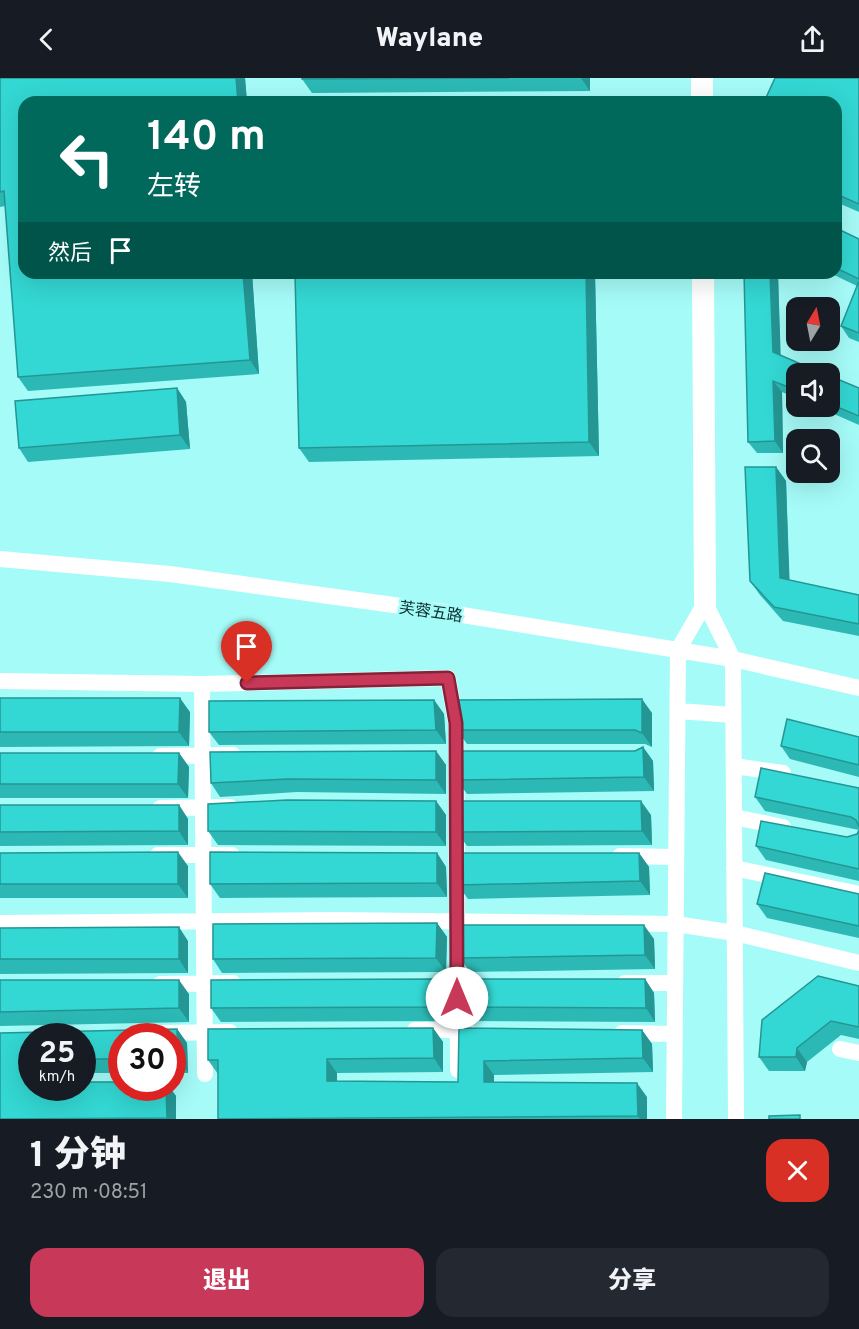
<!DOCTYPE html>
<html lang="zh">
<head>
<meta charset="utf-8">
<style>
  :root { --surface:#171b24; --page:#242831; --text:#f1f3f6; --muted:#9ea1a6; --accent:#c83858 }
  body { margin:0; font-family:Overpass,"Noto Sans SC",sans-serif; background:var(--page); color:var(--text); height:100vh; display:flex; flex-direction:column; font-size:22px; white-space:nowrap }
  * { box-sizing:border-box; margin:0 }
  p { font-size:20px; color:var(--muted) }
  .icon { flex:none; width:33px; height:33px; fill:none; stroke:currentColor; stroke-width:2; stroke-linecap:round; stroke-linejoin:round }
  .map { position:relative; height:1041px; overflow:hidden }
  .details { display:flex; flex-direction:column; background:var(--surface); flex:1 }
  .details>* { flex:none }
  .guide { position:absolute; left:18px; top:18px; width:824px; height:183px; border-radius:18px; box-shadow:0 6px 24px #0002; background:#00695c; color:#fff; overflow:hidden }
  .needle { width:39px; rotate:10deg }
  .tools { position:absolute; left:786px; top:219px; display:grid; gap:12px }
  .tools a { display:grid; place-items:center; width:54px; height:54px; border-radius:12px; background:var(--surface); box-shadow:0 6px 24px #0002; font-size:30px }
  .speed { position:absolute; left:18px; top:945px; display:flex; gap:12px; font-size:30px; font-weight:700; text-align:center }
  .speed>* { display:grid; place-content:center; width:78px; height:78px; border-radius:50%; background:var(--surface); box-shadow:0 6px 24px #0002; line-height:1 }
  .speed small { font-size:15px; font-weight:400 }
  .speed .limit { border:9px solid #d22; background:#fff; color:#111 }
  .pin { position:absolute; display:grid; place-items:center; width:51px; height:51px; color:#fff; margin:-62px -26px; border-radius:50% 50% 50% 0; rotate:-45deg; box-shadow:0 0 6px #0007 }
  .pin .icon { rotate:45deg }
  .me { position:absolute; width:66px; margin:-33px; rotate:0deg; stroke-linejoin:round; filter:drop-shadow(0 0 4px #0008) }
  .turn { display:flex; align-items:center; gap:21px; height:126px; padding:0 30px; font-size:27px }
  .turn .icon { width:78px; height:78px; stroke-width:2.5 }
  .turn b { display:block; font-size:42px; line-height:51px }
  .then { display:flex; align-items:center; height:57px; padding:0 30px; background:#0003; gap:12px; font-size:22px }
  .round { display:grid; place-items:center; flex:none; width:63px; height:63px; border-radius:18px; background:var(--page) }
  .summary { display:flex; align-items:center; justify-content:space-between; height:102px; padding:0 30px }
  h1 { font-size:36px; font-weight:800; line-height:45px }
  .primary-button { display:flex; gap:12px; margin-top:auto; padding:12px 30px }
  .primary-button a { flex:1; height:69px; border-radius:18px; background:var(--accent); color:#fff; font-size:24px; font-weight:800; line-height:69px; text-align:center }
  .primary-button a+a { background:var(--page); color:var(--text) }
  header { display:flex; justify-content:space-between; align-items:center; height:78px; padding:0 30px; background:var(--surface); font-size:27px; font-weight:800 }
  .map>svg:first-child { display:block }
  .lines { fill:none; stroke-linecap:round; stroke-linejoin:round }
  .minor { stroke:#fff; stroke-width:16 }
  .major { stroke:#fff; stroke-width:22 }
  .wall { fill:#2cb9b5 }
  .shaded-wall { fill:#249694 }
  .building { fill:#33d7d3; stroke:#249694; stroke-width:1.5 }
  .route-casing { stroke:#822439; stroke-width:15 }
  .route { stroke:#c83858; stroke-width:10 }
  .labels { text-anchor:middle; stroke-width:5; stroke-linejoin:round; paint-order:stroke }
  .street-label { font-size:16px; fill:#0b3130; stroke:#a5fbf8 }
</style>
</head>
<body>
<header><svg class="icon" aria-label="back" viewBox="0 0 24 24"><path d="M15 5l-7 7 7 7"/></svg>Waylane<svg class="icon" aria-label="share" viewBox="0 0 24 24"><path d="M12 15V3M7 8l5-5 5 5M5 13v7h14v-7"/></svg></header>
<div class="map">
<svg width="859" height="1041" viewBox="0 0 859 1041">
  <rect width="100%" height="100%" fill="#a5fbf8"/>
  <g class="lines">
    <!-- minor -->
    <path class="minor" d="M0,481L170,496L444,534L733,581L859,610
      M705,525L733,581L736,1041
      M0,603L202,606L448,600L456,645L458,992
      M202,606L205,996
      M678,633L733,637
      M160,678L233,677
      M734,688L783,695
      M160,730L230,729
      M734,739L783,749
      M158,777H232
      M620,778L676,779
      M734,790L859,816
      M0,845L334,842L676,846L735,855L859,885
      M625,905H675
      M160,906L233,905
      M415,952H467
      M157,955L230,954
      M622,955L675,956
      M840,971L859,975
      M674,1041L678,572L705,525"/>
    <!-- major -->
    <path class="major" d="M702,0V24
      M703,195L705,525"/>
  </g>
  <!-- wall -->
  <path class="wall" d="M0,0H245L247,24H24L252,195L259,296L28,313L18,299L5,128L0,129Z
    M302,0H590V13L312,15L302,1Z
    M859,0V134L836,124V24Z
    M836,150L859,161V264L849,260L841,248L857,208L830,195H836Z
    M595,195L599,378L309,384L299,370Z
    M778,195L780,277L796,296V320L782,314L783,375H757L748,364Z
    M830,298L859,310V347L816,328H830Z
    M177,310L186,324L190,371L28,384L19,370Z
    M776,389L786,403L789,502L859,517V558L783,543L760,517L750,503Z
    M0,620L190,634L189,668L0,669Z
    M434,622L444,636L446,666L219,667L209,654Z
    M652,635V669L645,666H467L457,652Z
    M859,659V699L790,681L781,668Z
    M643,669L653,683L654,713L467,716L457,702L635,673Z
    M436,673L446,687V716L297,714L220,719L211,705Z
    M0,675H179L189,689L188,720H0Z
    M859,710V803L766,782L756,768L847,759L857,756L859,752L765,733L755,719Z
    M436,723L446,737V768L218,767L208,753Z
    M0,727H179L188,741V767L0,768Z
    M651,737L652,767L467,768L457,754Z
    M0,775L188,788V820H0Z
    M437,775L446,789L447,819L220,820L210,806Z
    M639,775L649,789L650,817L468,821L458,807Z
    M859,816V860L767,840L757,826Z
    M437,845L447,859L446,894L222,895L213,881Z
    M0,850L188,863V895L0,896Z
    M654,861L655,891L470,894L460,880Z
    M645,901L654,915L655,944L470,943L460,929Z
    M0,902L189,916V944L0,948Z
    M859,908V961L841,957L807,984L805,993H769L759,979Z
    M446,915V943L221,944L211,930Z
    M433,950L443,964V994L337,995V1003L458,1004L459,950L642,952L652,966L653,994L494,997V1004L647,1019V1041H218V996L208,982Z
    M177,951L187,965L188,995H172V958H122V995H82V958H32V1010H82V1004H122V1010H170L176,1018V1041H0V955Z"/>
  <!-- shaded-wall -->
  <path class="shaded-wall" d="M236,0H245L247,24H238Z
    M581,0H590V13Z
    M243,195H252L259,296L250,282Z
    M586,195H595L599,378L589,364Z
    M770,195H778L781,286L773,274Z
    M773,303L782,314L783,375L775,363Z
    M177,310L186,324L190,371L180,357Z
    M776,389L786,403L790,514L780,500Z
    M180,620L190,634L189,668L179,654Z
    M642,621L652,635V669L642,655Z
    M434,622L444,636L446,666L436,652Z
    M643,669L653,683L654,713L644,699Z
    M436,673L446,687V716L436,702Z
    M179,675L189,689L188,720L178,706Z
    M436,723L446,737V768L436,754Z
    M641,723L651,737L652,767L642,753Z
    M179,727L188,741V767L179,753Z
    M178,774L188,788V820L178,806Z
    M437,775L446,789L447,819L437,805Z
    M639,775L649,789L650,817L640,803Z
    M437,845L447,859L446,894L436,880Z
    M644,847L654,861L655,891L645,877Z
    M179,849L188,863V895L179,881Z
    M436,901L446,915V943L437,929Z
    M645,901L654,915L655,944L646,930Z
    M179,902L189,916V944L179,930Z
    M433,950L443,964V994L434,980Z
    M177,951L187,965L188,995L178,981Z
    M642,952L652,966L653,994L643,980Z
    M797,970L807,984L805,993L796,979Z
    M327,981L337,995V1017L327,1003Z
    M484,983L494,997V1018L484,1004Z
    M637,1005L647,1019V1041H640L638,1038Z
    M166,1010H170L176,1018V1041H167V1040Z"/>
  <!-- building -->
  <path class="building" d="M0,0H236L238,24H24V195H243L250,282L18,299L4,113L0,114Z
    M302,0H509L302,1Z
    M775,0H859V126L836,116V24H764Z
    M836,150L859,161V201L836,190Z
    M295,195H586L589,364L299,370Z
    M744,195H770L773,274L824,296H796V312L773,303L775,363L748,364Z
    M859,203V255L841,248Z
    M830,298L859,310V338L830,326Z
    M177,310L180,357L19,370L15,323Z
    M745,389H776L780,500L859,517V546L774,529L750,503Z
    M0,620H180L179,654H0Z
    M642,621V655L635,652H457L455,622Z
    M434,622L436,652L209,654V623Z
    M787,641L859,659V687L781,668Z
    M643,669L644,699L457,702V673H635Z
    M436,673V702L287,701L211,705L210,674Z
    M0,675H179L178,706H0Z
    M761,690L859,710V749L856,742L851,739L755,719Z
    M287,722L436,723V754L208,753V726Z
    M457,723H641L642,753L457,754Z
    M0,727H179V753L0,754Z
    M761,743L847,759L857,756L859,752V791L756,768Z
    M178,774V806H0V775Z
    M210,774L437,775V805L210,806Z
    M458,775H639L640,803L458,807Z
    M765,795L859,816V848L757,826Z
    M437,845L436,880L213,881V846Z
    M458,847H644L645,877L460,880L458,877Z
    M179,849V881H0V850Z
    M818,898L859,908V949L831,943L797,970L796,979H759L762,942Z
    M436,901L437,929L211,930V902Z
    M460,901H645L646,930L460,929Z
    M0,902H179V930L0,934Z
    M433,950L434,980L327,981V1003L458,1004L459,950L642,952L643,980L484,983V1004L637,1005L638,1038L218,1041V982H208V951Z
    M177,951L178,981H172V958H122V981H82V958H32V1010H82V1004H122V1010H166L167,1040L0,1041V955Z
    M800,1037V1041H769V1038Z"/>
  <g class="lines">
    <!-- route casing -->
    <g class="route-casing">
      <path id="route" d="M247,605L448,600L456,645L457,920"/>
    </g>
    <!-- route -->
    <use href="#route" class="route"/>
  </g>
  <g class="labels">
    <!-- street labels -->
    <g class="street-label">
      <text transform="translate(431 533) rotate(8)" y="6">芙蓉五路</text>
    </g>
  </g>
</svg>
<div class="tools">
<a><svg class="needle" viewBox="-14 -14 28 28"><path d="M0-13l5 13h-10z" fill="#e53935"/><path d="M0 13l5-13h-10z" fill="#9ea1a6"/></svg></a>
<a><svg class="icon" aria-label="sound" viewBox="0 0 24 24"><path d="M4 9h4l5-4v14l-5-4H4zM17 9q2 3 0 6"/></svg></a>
<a><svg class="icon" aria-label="search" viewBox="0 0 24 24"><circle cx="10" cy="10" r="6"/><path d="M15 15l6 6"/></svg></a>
</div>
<div class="speed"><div>25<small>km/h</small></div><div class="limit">30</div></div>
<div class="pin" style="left:247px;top:605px;background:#d93025"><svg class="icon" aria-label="arrive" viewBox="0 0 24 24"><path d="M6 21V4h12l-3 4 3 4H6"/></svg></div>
<svg class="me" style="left:457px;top:920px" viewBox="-20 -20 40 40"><circle r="19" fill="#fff"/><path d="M0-13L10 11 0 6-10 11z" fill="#c83858"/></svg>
<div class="guide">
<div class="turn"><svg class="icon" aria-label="left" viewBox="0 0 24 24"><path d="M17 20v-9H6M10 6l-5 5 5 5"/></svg><div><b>140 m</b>左转</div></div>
<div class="then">然后<svg class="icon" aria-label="arrive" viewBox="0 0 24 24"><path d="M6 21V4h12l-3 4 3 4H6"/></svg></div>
</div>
</div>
<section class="details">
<div class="summary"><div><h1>1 分钟</h1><p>230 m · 08:51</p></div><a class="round" style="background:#d93025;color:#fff"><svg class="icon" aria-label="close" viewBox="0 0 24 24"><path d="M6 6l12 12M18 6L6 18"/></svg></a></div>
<div class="primary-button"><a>退出</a><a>分享</a></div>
</section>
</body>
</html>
